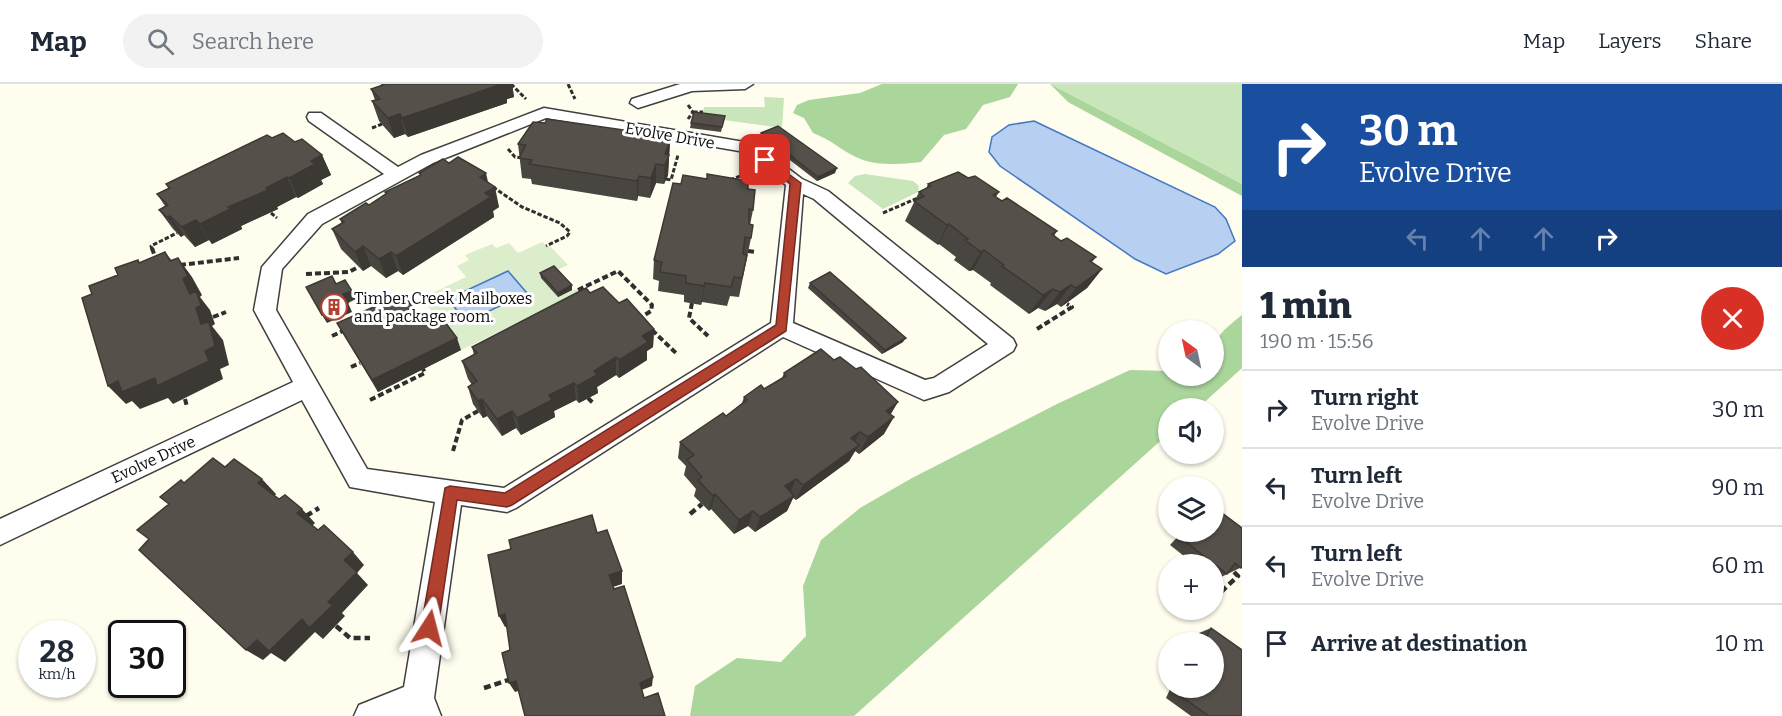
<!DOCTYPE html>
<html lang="en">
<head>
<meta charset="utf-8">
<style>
  :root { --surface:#fff; --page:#f2f2f3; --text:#1f2937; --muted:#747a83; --line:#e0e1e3 }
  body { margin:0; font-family:Bitter,serif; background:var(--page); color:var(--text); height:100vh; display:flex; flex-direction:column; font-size:22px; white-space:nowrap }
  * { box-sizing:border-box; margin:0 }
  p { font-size:20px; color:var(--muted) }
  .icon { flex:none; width:33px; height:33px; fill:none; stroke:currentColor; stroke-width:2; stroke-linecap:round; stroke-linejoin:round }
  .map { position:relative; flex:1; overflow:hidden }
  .side { display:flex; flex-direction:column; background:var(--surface); width:540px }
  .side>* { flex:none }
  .guide { background:#1a4fa0; color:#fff; overflow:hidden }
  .needle { width:39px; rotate:327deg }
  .buttons { position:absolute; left:1158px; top:236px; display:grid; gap:12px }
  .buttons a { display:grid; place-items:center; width:66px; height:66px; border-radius:50%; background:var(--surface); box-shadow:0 2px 4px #0004; font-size:30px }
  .speed { position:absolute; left:18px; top:536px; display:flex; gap:12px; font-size:30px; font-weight:700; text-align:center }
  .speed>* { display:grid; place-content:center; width:78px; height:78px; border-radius:50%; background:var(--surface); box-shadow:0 2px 4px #0004; line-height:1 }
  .speed small { font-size:15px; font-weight:400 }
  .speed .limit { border:3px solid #111; border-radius:9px; background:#fff; color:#111 }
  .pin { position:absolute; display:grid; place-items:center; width:51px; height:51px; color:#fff; margin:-26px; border-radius:12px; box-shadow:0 3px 9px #0006 }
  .me { position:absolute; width:66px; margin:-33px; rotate:9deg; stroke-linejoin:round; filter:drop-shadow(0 0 4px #0008) }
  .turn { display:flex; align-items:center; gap:21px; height:126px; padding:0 18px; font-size:27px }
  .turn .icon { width:78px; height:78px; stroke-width:2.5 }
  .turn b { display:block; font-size:42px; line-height:51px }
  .lanes { display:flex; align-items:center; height:57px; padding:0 18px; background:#0003; justify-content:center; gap:30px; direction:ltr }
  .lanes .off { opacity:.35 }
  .round { display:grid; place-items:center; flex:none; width:63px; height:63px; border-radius:32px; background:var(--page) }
  .head { display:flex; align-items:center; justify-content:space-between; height:102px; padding:0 18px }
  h1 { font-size:36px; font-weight:800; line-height:45px }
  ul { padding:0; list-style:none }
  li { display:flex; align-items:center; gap:18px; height:78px; padding:0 18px; border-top:2px solid var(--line) }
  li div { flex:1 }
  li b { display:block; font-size:22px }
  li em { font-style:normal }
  header { display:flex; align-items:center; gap:36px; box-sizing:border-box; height:84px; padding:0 30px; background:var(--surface); border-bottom:2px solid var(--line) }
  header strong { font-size:28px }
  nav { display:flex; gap:33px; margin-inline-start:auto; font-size:21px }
  .search { width:420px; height:54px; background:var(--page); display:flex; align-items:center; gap:15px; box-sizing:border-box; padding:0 21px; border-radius:33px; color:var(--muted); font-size:22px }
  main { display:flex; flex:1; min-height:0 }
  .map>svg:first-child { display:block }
  .green { fill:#c9e5ba }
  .forest { fill:#aad59b }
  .pitch { fill:#dbedcb }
  .water { fill:#b7d0f1; stroke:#4378c2; stroke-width:1.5 }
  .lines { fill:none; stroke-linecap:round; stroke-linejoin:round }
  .street-casing { stroke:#404040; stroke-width:3 }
  .path-far2 { stroke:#2f2f2f; stroke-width:3; stroke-dasharray:4.5 2; stroke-linecap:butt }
  .path-far1 { stroke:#2f2f2f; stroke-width:4; stroke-dasharray:6 3; stroke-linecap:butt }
  .path { stroke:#2f2f2f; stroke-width:4.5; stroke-dasharray:7 4; stroke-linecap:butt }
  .street { fill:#fff; fill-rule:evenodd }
  .wall { fill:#494540 }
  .shaded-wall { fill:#3c3834 }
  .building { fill:#55504a; stroke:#3c3834; stroke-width:1.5 }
  .route { fill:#b24130; stroke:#742a1f; stroke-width:1.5 }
  .labels { text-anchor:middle; stroke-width:6; stroke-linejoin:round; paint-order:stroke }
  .street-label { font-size:16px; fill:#0d0d0d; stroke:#fff }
  .poi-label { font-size:16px; fill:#0d0d0d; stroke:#fff; text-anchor:start }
</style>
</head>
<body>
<header>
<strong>Map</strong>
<div class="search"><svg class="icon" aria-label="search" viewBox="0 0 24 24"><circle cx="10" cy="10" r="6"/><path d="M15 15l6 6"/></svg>Search here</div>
<nav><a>Map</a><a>Layers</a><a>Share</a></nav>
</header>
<main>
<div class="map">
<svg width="1242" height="632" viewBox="0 0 1242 632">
  <rect width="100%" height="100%" fill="#fefdee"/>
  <!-- green -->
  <path class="green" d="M1050,0H1242V100Z
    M764,13L784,14L782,44L702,33L704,23H765Z
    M865,90L913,97L919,102L918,108L883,125L848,99L855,92Z"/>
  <!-- forest -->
  <path class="forest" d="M882,0H1050L1242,100V112L1068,18L1050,0H1018L1010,13L983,21L966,45L944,51L921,78C902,80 882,82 863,76C845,70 831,55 813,49L804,34L793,29L797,21L809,16L860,9Z
    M1242,231V284L1198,324H1168V350L854,632H690L695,602L737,574L781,578L806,552L803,502L821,456L860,424L912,394L1059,319L1130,286L1168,287V291H1214C1214,255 1213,254 1242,231Z"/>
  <!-- pitch -->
  <path class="pitch" d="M542,158L547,163L550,162L568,181L555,187L572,206L576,205L580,209L461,266L422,214L466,193L457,182L469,176L465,171L492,160L496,164L509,159L518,169Z"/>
  <!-- water -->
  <path class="water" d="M1034,37L1215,123L1226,135L1235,157L1218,170L1166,190L1135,175L1000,82L989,68L992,53L1009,41Z
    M508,187L527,209L466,238L448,215Z"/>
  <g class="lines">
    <!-- street casing -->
    <g class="street-casing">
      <path id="street" d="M680,0H753L745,5L692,7L638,24L630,19L632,15Z
        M544,24L756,60L802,95L828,107L1013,255L1016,261L1013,267L949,308L924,316L783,253L516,424L507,428L461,421L434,614L441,632H354L359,621L404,603L435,418L350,403L302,316L0,461V435L293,298L254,226L262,183L308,130L384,90L309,37L307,33L309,29H321L398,83L421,71ZM546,34L745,68L786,101L771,239L504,404L367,385L276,226L282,185L322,140L433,79ZM803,110L814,115L988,260L934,294L925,296L793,239Z"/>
    </g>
    <!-- path-far2 -->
    <path class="path-far2" d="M511,0L526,15
      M568,0L575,15
      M688,21L693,28L688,35
      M693,28H703
      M372,44L382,40
      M508,65L515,73L522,74
      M666,95L671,96L678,71
      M730,96L748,89
      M493,103L522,123L560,139L570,148L567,152L546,162
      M271,129L277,134
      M883,129L920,113
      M152,166L151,162L177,149"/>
    <!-- path-far1 -->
    <path class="path-far1" d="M152,164L156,176
      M748,167L756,168
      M180,181L239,174
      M306,190L349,188L358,183
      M578,206L618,187L652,221L651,227L640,234
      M692,219L689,234L708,252
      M404,220L413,216L415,219
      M213,233L226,228
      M1037,245L1072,223L1067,220
      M652,246L677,270
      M332,252L345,246
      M351,283L360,279
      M588,314L594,320
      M185,315L187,323
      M370,316L425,289L423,285
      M453,367L462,336L478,327"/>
    <!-- path -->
    <path class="path" d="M690,430L702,420
      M306,432L319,424
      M1221,508L1238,492L1232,486
      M336,542L350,554H370
      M484,604L511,595"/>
    <!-- street -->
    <use href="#street" class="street"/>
  </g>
  <!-- wall -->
  <path class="wall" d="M381,0H512L514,13L507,15V19L408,53L405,50L394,54L379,37L372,17L375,16L371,5L382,2Z
    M725,32L721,48L690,44L691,39Z
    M761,49L835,89L817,97L760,53Z
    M272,54L295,58L322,71L331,91L321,96L323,100L298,114L296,113L277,123L278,125L241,142L242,145L212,160L209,156L195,163L184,151L181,153L173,145L159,126L165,122L157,110L168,104L166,100Z
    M659,55L670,57L668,91L664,100L656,99L650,114L638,112L637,117L532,100L531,95L522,94L518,60Z
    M419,89L488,98L499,123L493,127L494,133L403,191L398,187L386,194L371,182L363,187L341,165L332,145L342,140L340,135L369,121L386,110L385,108L420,91Z
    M968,94L999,108L996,113L1057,147L1054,152L1061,157L1096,173L1092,178L1102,185L1087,204L1061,223L1057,220L1045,227L1038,224L1029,230L990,201L991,199L973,186L969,187L954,176L956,173L939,160L938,161L905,137L919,108L926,105L928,100Z
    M748,105L753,126L750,141L751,154L739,213L730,212L727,222L702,218L701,221L684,218V211L658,207L659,197L653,195L654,176Z
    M540,189L572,201V206L558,213L541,194Z
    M810,199L903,258L882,270L808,204Z
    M590,209L619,219L654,245L653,263L647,267V276L619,294L616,291L597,303L598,309L579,319L576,316L554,327L555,333L521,351L516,344L502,352L487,332L483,334L473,320L468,303L472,301L468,295L462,277L474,271L472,263Z
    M423,237L461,266L378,308L344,251L337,239Z
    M784,289L890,330L884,350L859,370L855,367L849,377L796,416L793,414L787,427L755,448L748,442L734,450L711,425L709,427L694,412L696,405L684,391L686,382L678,374L680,358L726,332L742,319L744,313L764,305L782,294Z
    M1183,447H1214L1242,483L1215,496L1214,495V480H1194L1170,461Z
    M1211,544L1242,632H1191L1166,614L1171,603H1214V558H1194L1199,549Z"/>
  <!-- shaded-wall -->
  <path class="shaded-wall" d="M502,0H512L514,13L507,15V19L408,53L402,34Z
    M400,30L405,50L394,54L388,34Z
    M670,57L668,91L664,100L665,70Z
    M322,71L331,91L321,96L323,100L298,114L289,94L311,77Z
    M656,80V99L650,114L651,94Z
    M837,84L835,89L817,97L818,93Z
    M486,89L490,107L495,103L499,123L493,127L494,133L403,191L396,172L480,93Z
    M639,92L638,112L637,117V97Z
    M287,93L296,113L277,123L278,125L241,142L242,145L212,160L200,140L228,123Z
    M170,132L184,151L181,153L167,133Z
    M196,136L209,156L195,163L182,143Z
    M949,140L939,160L938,161L947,141Z
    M363,162L371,182L363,187L355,168Z
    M984,166L973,186L969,187L981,168Z
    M165,168L180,187L178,174L192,193L202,211L200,213L210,226L215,240L212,242L223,256L229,281L220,285L223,295L173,320L168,314L140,325L132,317L126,320L108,302L118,297L205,267L201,240L190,210Z
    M391,168L398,187L386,194L379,175Z
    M1102,185L1087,204L1061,223L1076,204Z
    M705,199L702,218L701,221L704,202Z
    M572,201V206L558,213V209Z
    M1071,201L1057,220L1045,227L1060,208Z
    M1053,205L1038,224L1029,230L1043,211Z
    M352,207L356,215L348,219L352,228L327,239L322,231L343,210Z
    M654,245L653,263L647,267V276L619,294V276L642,252Z
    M457,254L461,266L378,308L372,296Z
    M906,254L903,258L882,270L885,266Z
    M616,273V291L597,303L598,309L579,319L577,302L594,287Z
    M574,299L576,316L554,327L555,333L521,351L517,334L549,311Z
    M482,315L487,332L483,334L478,317Z
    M898,318L888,335L886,327Z
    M512,327L516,344L502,352L497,335Z
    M894,333L884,350L859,370L868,353Z
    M860,348L851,364V354Z
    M859,361L849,377L796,416L803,401Z
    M262,395L276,410L273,415L258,399Z
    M796,395L789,411L785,402Z
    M715,410L711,425L709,427L713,412Z
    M794,412L787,427L755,448L760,433Z
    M302,425L315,439L311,443L297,429Z
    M753,427L748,442L734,450L739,436Z
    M353,468L364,481L357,489L368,501L342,529L345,532L323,555L315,548L285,578L271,569L263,576L246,566L257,556L302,535L328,518L344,476Z
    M622,487V500L610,504L609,491Z
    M505,530L510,542L505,543L499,532Z
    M653,593L652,602L639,607L640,599Z
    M516,597L521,606L515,608L509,599Z"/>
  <!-- building -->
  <path class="building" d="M382,0H502L402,34L400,30L388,34L372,17L380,15L371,5L383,1Z
    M694,28L725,32L722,43L691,39Z
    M547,35L659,51L657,55L670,57L665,70L669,71L665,81L656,80L651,94L639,92L637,97L529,80L532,76L519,74L526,61L518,60L533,38L545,39Z
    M778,42L837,84L818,93L761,49Z
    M283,49L295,58L302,55L322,71L311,77L315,80L289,94L287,93L266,104L268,106L228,123L230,125L200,140L196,136L182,143L170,132L167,133L159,126L168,121L157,110L170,104L166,100L267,51L272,54Z
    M458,73L486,89L480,93L495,103L485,109L491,113L396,172L391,168L379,175L363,162L355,168L332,145L344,138L340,135L366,119L369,121L387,109L385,108L421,91L419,89L443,75L449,79Z
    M958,88L968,94L975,92L999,108L993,111L1002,117L1007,114L1057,147L1052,150L1061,157L1067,154L1096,173L1090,177L1102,185L1076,204L1071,201L1060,208L1053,205L1043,211L1002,182L1004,181L984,166L981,168L965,156L968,155L949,140L947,141L914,117L924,112L919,108L931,102L928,100Z
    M707,90L748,97V105L755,106L753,126L749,125V140L753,141L751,154L745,153L743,170L747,171L742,194L734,193L731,203L705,199L704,202L686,199V192L660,188L662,178L654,176L673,99L681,100L683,91L707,95Z
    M165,168L170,177L178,174L188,192L183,195L190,210L196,207L201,221L196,224L201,240L209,238L215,262L205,267L209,277L157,302L155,294L122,308L118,297L108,302L82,214L92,210L89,202L118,191L115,184L138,176L139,179Z
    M554,182L572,201L558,209L540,189Z
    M830,188L906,254L885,266L810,199Z
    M332,192L336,200L345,196L352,207L343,210L348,219L322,231L306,203Z
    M603,203L619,219L627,215L654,245L642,252L648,258L619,276L616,273L594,287L597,291L577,302L574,299L549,311L552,316L517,334L512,327L497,335L482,315L478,317L468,303L477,297L462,277L477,269L472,263L586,204L590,209Z
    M403,210L423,237L439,230L457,254L372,296L337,239Z
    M821,265L834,276L840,273L856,285L861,283L898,318L886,327L894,333L868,353L860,348L851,354L859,361L803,401L796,395L785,402L794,412L760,433L753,427L739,436L715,410L713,412L698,396L702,393L687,376L694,371L680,358L723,329L726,332L747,316L744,313L761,301L764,305L786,292L784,289Z
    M213,374L225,383L234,375L262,395L258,399L279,415L285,411L302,425L297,429L318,446L324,441L353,468L344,476L357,488L328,518L333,521L309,544L302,535L269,567L257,556L246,566L139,466L149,455L137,446L169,420L160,413L181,396L184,399Z
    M1214,423L1242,444V483L1241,484L1235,479L1227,490L1181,454L1188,447H1214Z
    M592,431L597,449L607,446L622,487L609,491L614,505L624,502L653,593L640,599L644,614L658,609L665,632H525L516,597L509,599L502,569L510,566L505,530L499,532L488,471L511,465L509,456Z
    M1211,544L1242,566V632H1209L1178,610L1182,603H1214V558H1204Z"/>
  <!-- route -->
  <path class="route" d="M765,73L801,99L786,247L512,421L507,423L457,416L438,544L435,550L429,553L423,550L421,544L445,404L450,402L505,409L776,241L790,100L762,78L760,76Z"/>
  <!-- icons -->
  <defs>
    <g id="building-ring" transform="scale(1.35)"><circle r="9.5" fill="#fff" stroke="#b24130" stroke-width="1.5"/><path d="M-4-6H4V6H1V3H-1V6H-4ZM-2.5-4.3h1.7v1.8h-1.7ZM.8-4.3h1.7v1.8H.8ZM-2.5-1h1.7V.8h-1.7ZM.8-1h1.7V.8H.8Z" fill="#b24130"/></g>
  </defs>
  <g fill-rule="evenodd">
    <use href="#building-ring" x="334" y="223"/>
  </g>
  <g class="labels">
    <!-- street labels -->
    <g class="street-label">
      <text transform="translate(670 51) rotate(10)" y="6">Evolve Drive</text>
      <text transform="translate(153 375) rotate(-25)" y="6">Evolve Drive</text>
    </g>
    <!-- poi labels -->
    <g class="poi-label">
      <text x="354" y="220">Timber Creek Mailboxes<tspan x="354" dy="18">and package room.</tspan></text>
    </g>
  </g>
</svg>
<div class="buttons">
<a><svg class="needle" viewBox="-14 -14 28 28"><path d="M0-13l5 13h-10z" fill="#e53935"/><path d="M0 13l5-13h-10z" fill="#747a83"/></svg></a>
<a><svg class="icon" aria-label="sound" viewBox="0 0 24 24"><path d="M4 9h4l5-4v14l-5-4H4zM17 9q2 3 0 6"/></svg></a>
<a><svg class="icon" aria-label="layers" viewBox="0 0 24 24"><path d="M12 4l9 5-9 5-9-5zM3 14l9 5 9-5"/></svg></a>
<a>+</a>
<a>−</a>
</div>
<div class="speed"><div>28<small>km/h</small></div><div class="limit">30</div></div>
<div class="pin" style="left:765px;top:76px;background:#d93025"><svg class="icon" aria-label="arrive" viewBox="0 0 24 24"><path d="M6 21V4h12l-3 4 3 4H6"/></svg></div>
<svg class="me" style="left:429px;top:544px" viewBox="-20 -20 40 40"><path d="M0-17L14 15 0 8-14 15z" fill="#b24130" stroke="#fff" stroke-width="4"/></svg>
</div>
<section class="side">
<div class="guide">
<div class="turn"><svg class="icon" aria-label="right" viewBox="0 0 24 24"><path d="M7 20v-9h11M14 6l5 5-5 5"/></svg><div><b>30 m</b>Evolve Drive</div></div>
<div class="lanes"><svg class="icon off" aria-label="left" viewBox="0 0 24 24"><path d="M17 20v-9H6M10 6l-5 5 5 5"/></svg><svg class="icon off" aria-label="ahead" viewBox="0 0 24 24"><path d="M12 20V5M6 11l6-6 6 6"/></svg><svg class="icon off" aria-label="ahead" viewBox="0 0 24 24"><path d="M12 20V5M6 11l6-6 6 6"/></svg><svg class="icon" aria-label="right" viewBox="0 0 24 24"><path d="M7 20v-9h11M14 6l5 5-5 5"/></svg></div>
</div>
<div class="head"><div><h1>1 min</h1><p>190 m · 15:56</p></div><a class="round" style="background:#d93025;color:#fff"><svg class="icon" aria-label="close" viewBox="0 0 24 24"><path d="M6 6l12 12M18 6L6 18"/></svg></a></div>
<ul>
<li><svg class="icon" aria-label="right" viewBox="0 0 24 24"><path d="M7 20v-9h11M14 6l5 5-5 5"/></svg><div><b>Turn right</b><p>Evolve Drive</p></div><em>30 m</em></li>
<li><svg class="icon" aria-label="left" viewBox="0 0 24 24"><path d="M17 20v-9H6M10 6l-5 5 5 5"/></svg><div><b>Turn left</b><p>Evolve Drive</p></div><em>90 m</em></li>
<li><svg class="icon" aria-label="left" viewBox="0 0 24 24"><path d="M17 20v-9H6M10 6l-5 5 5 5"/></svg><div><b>Turn left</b><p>Evolve Drive</p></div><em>60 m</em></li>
<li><svg class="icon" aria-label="arrive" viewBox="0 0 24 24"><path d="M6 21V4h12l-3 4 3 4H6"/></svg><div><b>Arrive at destination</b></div><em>10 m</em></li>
</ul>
</section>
</main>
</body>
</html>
